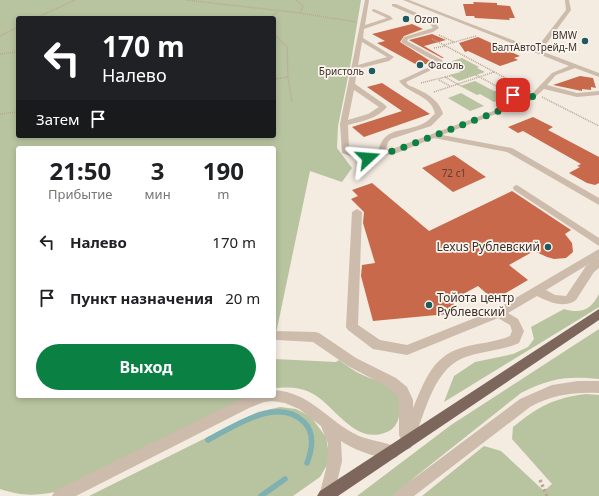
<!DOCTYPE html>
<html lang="ru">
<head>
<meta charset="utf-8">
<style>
  :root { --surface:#fff; --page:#f2f2f2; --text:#202124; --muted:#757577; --accent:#0b8043 }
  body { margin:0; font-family:"Noto Sans",sans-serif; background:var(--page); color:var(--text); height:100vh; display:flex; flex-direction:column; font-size:15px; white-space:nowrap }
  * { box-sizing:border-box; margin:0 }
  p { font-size:13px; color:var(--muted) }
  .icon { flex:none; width:22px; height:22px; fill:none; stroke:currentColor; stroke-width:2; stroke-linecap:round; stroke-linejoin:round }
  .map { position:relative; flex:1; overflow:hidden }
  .drawer { position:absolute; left:16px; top:146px; width:260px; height:252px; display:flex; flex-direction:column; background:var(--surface); border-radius:4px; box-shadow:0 2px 6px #0003 }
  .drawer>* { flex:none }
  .banner { position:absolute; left:16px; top:16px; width:260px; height:122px; border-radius:4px; box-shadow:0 2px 6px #0003; background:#202124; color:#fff; overflow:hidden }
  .pin { position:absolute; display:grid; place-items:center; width:34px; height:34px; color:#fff; margin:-17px; border-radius:8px; box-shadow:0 2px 6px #0006 }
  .me { position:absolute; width:44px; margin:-22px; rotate:71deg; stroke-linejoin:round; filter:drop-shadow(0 0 3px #0008) }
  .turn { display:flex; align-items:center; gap:14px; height:84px; padding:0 20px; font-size:18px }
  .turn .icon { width:52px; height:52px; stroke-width:2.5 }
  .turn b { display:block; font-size:28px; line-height:34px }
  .then { display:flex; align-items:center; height:38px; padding:0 20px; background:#0003; gap:8px; font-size:15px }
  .eta { display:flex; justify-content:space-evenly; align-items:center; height:68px; text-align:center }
  .eta b { font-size:24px; font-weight:700; line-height:28px }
  .button { display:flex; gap:8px; margin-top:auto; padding:8px 20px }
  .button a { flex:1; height:46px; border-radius:24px; background:var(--accent); color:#fff; font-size:16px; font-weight:700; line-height:46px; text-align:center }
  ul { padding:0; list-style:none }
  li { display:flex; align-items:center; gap:12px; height:56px; padding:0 20px }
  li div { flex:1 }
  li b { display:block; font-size:15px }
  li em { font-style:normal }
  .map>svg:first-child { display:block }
  .green { fill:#b8c4a0; fill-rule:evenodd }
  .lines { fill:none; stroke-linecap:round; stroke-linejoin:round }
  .stream { stroke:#7fb0b2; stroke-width:5.5 }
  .building { fill:#c8694b }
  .path-far1 { stroke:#b9a596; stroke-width:1.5; stroke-dasharray:1 1; stroke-linecap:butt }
  .path { stroke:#b9a596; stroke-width:3.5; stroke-dasharray:2.5 2.5; stroke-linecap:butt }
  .minor { fill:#cdbbac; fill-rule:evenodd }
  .major { fill:#7d675c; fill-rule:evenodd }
  .route { stroke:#0b8043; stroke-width:7; stroke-dasharray:0 12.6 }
  .poi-dot { fill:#1f5a5e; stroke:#fbf5ee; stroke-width:1.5 }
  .labels { text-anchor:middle; stroke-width:3.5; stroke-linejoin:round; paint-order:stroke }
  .far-poi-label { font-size:10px; fill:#3b302b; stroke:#fbf5ee; text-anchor:start }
  .number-label { font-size:10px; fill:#5e3e33 }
  .poi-label { font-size:12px; fill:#3b302b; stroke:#fbf5ee; text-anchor:end }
</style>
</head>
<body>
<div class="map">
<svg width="599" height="496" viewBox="0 0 599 496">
  <rect width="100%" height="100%" fill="#f4ebe1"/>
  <!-- green -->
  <path class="green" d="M0,0H361L350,67L338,126L337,148L352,168L342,182L310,171L274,343V148H18V396H249L55,492C32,496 22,496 0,489ZM18,18H274V136H18Z
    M462,58L479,67L477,68L485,72L459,81L449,75L461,72L451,66L452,61Z
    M475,81L507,98L494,102L480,94L477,95L460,86Z
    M461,93L484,106L470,111L448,98Z
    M599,294V307L591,312L444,402L454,376L475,362L513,354L528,347L534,339L531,327L564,309C581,314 591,310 599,294Z
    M599,329V379C566,376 551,378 521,393L415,477L394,496H357L451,425Z
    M274,359L336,362L339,360C347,366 355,372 365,376C375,381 390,383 397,392C403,399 400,408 399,416C398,423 393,430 387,432C356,445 338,410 315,395C302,387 289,387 274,388Z
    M586,394L599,395V496H422L484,446L501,451L544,491L552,484L512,439L513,427C538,407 553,398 586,394Z
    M280,407L296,409L311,417L326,437L330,460L320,477L293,496H89L258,412Z"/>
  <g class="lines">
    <!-- stream -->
    <path class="stream" d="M208,440C235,426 277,396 304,422C315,433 312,450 307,463
      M261,496L285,479"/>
  </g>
  <!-- building -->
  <path class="building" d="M473,2L497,3V5L510,6L515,18H509L510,20L475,18L474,16H466L463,4H474Z
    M412,24L423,29L404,36L400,42L432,62L419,66L377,43L385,41L372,34Z
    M432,34L446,40L424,46L444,58H442L409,40Z
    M478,37L520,56L514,58L518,60L500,66L468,51L465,52L459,43Z
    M580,76L593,78L596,88L591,87V90L582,89V91L553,85Z
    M382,83L405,98L430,114L364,137L352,127L402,111L367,87Z
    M533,117L553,127L548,130L599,157V183L595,185L587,183L569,173L580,167L577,166L581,164L523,131L518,133L508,127Z
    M454,155L486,177L453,192L422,168Z
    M372,183L429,231L512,191L571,230L565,234L572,243L573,252L566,258L554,259L547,257L534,251L509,265L528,280L494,300L478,286L452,300L458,313L373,321L361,276L362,265L375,263L363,223L364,212L351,199L358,196L352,190Z"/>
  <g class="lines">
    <!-- path-far1 -->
    <path class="path-far1" d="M186,0L300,13L356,22
      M296,0L303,6L300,13
      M36,18L75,0
      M270,18L277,12
      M274,34L287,47L288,77L292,102
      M439,35L454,42
      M0,36L18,27
      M476,36L444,45L528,90
      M432,39L444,45
      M434,48L445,46
      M0,54L18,52
      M476,75L513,95
      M450,76L445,77L461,86
      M274,79L288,77
      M439,80L450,86
      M421,83L445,77
      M434,92L494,72
      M495,92L516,84
      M505,97L523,92
      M542,97L599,126
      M0,114L18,112"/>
    <!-- path -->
    <path class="path" d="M540,480L547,496"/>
    <!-- minor -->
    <path class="minor" d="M365,0H369L365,25L387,18L372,11V10L374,9L390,16L393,19L364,29L363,38L394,57L389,61L357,69L355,84L384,104L387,107C377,119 362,121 348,125L349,150L364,155L378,152C384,124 407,134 426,122C429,120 432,116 435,114C432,95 408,94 399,81L438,63L401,42L404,37L433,28L429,22L392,6V4H396L433,20L439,28L433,32L408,39L407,41L442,60L444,64L406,82L408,85C422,91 439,98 443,114L431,126L391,139L388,142L386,150L392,149L528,98L552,73L569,66L403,0H409L536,49L566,10L565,0H569L571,10L541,51L599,73V77L575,68L556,75L547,85L577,93L599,91V95L577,97L544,89L532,100L442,135L512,148L599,198V205L507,152L434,138L397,153L369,159H358L342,153L340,124ZM362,42L387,57L358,65ZM354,90L379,107L368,114L348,120Z
      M517,185L599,238V246L514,190L513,188L514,186Z
      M357,209L362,212L358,325L380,340L407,345L495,310L599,249V258L597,259L599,258V268L594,272L576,300C564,309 549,302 537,296L508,313L518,319L524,331L519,343C501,351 481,351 463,358C432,370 423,420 411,448L406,450L401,448L399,443L401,439L399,435V400L397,395L386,386L348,366L313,342L277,340L274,339V331L315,332L319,333L356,358L396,378L407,387L413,400V408C426,378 433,354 468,346C481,343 493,342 505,338L510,336L512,331L510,325L498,318L407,355L373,349L348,330L346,327L352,212ZM592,262L586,266L566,296L555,295L546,290Z
      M578,381H599V393C573,392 552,395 530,407L414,496H394L397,491L520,399L552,385Z
      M274,390C308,392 326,418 353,433C367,441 383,441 397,447L399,452L397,457C384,462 352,449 341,441L342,461L334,495L319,496L326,469L328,452V444L321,426L299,409L285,403L272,401L264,402L249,408L76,496H52L55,491L239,400L248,396H274Z"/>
    <!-- major -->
    <path class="major" d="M599,309V320L338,496H317L320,491Z"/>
  </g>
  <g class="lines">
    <!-- route -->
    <path class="route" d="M368,158L382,152L394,151L530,99L535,94L529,91L513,95"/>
  </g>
  <!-- markers -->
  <g class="poi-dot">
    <circle cx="406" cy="19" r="4"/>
    <circle cx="585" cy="41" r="4"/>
    <circle cx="420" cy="65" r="4"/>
    <circle cx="372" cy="71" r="4"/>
    <circle cx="548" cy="247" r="4"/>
    <circle cx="429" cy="305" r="4"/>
  </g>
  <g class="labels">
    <!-- far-poi labels -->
    <g class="far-poi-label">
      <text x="414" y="23">Ozon</text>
      <text x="577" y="39" text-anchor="end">BMW<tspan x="577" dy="12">БалтАвтоТрейд-М</tspan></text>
      <text x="428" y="69">Фасоль</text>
      <text x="364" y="75" text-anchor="end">Бристоль</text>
    </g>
    <!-- number labels -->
    <g class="number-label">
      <text x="454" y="177">72 с1</text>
    </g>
    <!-- poi labels -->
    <g class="poi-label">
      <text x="540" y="251">Lexus Рублевский</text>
      <text x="437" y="302" text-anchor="start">Тойота центр<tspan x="437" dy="14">Рублевский</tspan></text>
    </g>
  </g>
</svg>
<div class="pin" style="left:513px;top:95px;background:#d93025"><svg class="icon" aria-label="arrive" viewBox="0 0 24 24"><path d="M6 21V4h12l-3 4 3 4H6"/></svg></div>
<svg class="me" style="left:368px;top:158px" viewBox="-20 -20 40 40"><path d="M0-17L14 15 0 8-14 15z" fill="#0b8043" stroke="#fff" stroke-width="4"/></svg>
<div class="banner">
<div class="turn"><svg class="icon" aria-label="left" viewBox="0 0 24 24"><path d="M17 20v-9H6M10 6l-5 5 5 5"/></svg><div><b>170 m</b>Налево</div></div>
<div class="then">Затем<svg class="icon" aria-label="arrive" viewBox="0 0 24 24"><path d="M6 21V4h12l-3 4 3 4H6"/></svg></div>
</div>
<section class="drawer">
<div class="eta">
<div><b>21:50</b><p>Прибытие</p></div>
<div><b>3</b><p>мин</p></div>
<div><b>190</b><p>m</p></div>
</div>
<ul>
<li><svg class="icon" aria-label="left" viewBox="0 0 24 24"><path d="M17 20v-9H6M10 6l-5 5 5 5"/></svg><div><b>Налево</b></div><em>170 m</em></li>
<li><svg class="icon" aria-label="arrive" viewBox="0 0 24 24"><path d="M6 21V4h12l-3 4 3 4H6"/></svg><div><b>Пункт назначения</b></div><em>20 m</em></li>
</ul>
<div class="button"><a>Выход</a></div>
</section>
</div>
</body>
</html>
